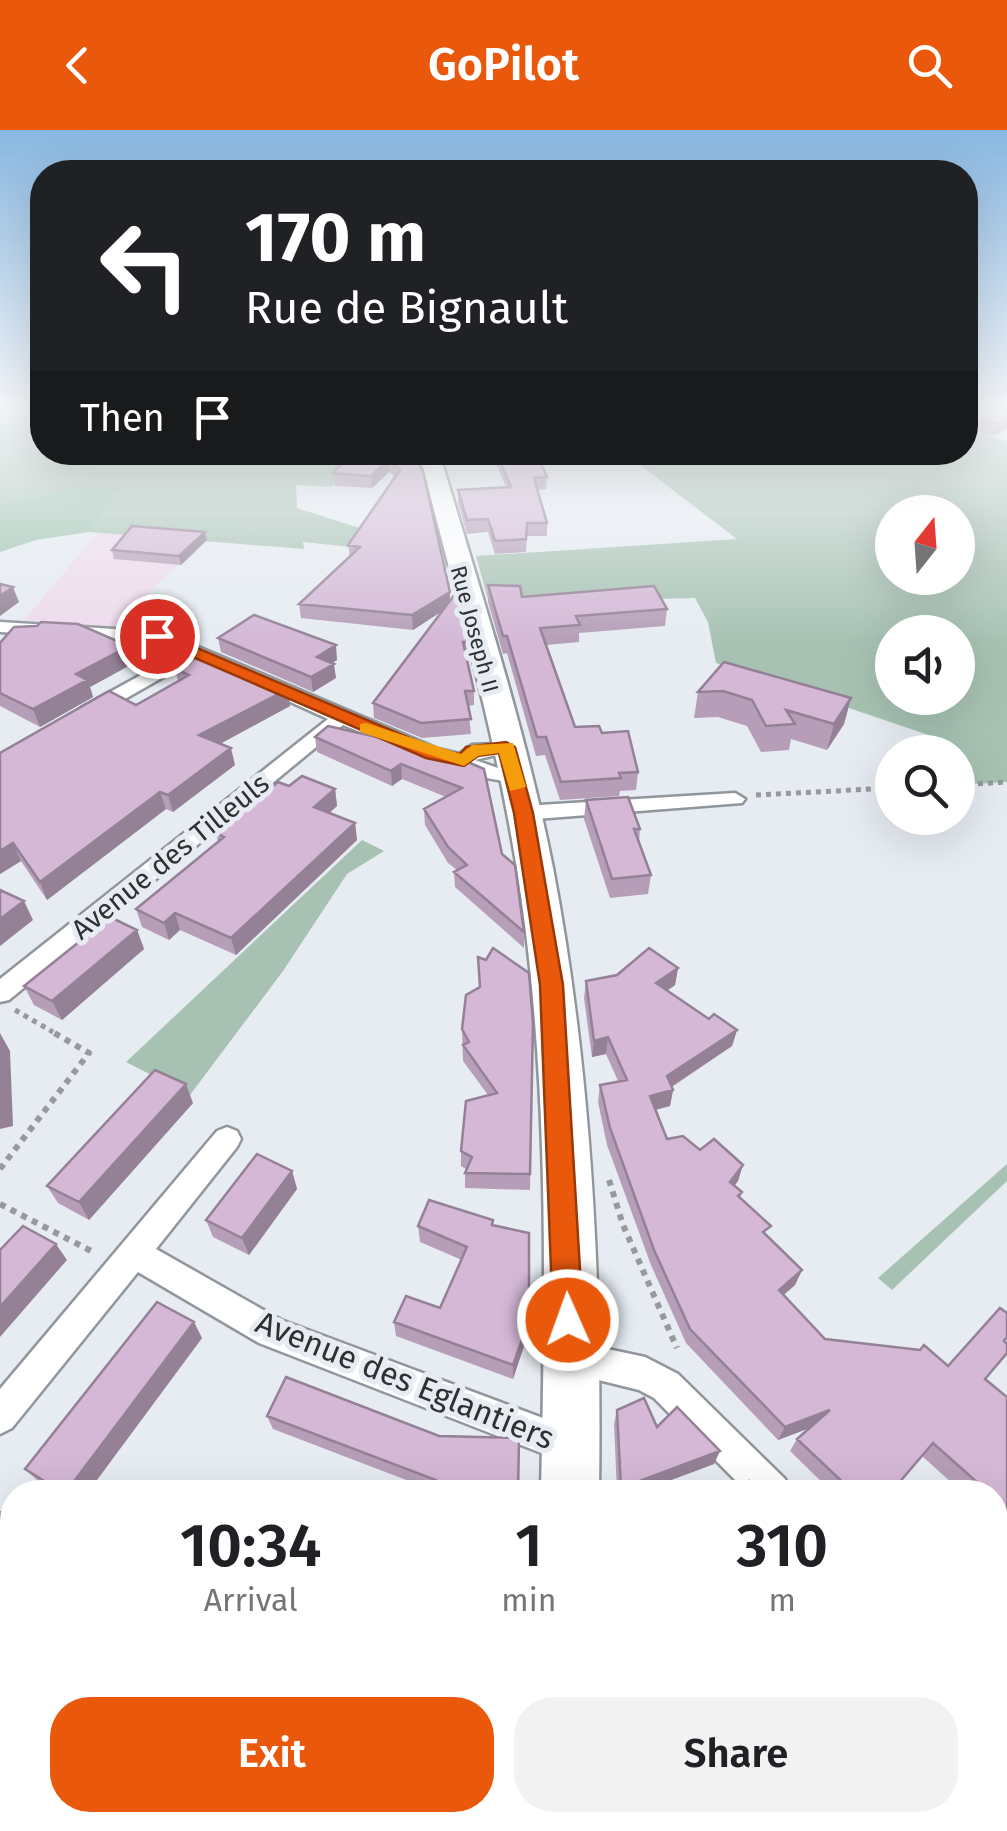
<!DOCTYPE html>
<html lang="en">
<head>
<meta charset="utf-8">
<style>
  :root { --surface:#fff; --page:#f2f2f2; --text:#202124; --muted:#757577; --accent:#ea580c }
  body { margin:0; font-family:"Fira Sans",sans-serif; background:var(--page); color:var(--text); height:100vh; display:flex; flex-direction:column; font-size:38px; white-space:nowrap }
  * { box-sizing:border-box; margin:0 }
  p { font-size:32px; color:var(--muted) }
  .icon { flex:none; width:55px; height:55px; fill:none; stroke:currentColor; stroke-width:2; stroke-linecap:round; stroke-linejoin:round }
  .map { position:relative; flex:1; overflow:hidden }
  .sheet { position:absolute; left:0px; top:1350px; width:1008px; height:352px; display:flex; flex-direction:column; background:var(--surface); border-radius:40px 40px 0 0; box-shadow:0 10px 40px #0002 }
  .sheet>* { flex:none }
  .hud { position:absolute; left:30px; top:30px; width:948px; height:305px; border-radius:40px; box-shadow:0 10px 40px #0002; background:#202124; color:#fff; overflow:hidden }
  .needle { width:65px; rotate:17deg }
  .tools { position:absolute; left:875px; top:365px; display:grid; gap:20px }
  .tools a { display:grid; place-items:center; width:100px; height:100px; border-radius:50%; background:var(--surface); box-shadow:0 10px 40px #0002; font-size:50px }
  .pin { position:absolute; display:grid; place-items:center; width:85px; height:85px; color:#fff; margin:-42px; border:5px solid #fff; border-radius:50%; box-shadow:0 2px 10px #0007 }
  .me { position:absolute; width:110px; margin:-55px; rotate:358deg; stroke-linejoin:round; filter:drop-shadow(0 0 8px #0008) }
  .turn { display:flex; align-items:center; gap:35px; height:210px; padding:0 50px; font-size:45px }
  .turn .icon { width:130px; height:130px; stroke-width:2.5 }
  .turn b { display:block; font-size:70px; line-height:85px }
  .then { display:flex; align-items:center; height:95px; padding:0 50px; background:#0003; gap:20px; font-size:38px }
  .eta { display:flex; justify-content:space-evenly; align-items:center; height:170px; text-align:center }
  .eta b { font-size:60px; font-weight:600; line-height:70px }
  .action { display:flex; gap:20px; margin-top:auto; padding:20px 50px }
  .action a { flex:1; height:115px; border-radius:40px; background:var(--accent); color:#fff; font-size:40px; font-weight:600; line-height:115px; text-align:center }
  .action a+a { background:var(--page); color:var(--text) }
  header { display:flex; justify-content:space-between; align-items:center; height:130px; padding:0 50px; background:var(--accent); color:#fff; font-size:45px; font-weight:600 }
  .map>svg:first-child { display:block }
  .industrial { fill:#eedbec }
  .green { fill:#a7c2b3; fill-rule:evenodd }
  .forest { fill:#9ac2ad }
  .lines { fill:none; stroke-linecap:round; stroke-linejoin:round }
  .street-casing { stroke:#90969b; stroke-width:5 }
  .primary-casing { stroke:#90969b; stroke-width:5 }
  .path-far1 { stroke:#969a9e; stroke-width:5; stroke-dasharray:5 5; stroke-linecap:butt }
  .path { stroke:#969a9e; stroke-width:6; stroke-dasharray:6 6; stroke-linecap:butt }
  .street { fill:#fff; fill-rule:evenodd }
  .primary { fill:#fff; fill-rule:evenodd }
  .wall { fill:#b69eb8 }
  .shaded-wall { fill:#948196 }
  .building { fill:#d4b8d6; stroke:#948196; stroke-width:2.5 }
  .route { fill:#ea580c; stroke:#983908; stroke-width:2.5 }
  .slow { fill:#f59e0b }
  .labels { text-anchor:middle; stroke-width:10; stroke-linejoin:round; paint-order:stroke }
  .far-street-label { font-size:22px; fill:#2e3032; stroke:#e6ecf2 }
  .street-label { font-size:28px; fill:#2e3032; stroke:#e6ecf2 }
  .near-street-label { font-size:32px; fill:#2e3032; stroke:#e6ecf2 }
</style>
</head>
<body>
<header><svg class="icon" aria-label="back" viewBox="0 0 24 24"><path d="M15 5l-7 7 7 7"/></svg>GoPilot<svg class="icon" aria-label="search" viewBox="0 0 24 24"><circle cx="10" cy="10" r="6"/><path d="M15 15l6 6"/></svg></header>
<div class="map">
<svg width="1007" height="1701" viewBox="0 0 1007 1701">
  <rect width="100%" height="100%" fill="#e6ecf2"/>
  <!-- industrial -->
  <path class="industrial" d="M99,402L204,411L107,502L17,498Z"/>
  <!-- green -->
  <path class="green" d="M965,299L1007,311V652L958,655V622H942L952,613L716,533L708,492L695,468L489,473L476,426L737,409L624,323L965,322ZM892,382H958V448H892ZM892,502H958V568H892Z
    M42,301V322L364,323L332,357L296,355L297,378L372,402L380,420L303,412L304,419L89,402L122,358H79L0,373V324L19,309Z
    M362,710L384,721L347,744L283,841L190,965L126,932Z
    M1007,1034V1051L892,1160L878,1148Z"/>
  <!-- forest -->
  <path class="forest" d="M0,276H42V301L19,309L0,324Z
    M123,357L89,402L36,410L0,422V373L79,358Z"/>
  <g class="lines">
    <!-- street casing -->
    <g class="street-casing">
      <path id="street" d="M0,492L163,502L438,619L459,624L472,615L513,613V621L475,630L524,647L514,653L470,645L457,636L425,628L343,595L9,870L0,872V849L328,589L195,529L95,586H81V578L181,523L154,511L0,502Z
        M735,663L745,669L742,673L523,690L512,683L523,676Z
        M227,997L237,1001L241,1009L237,1017L156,1119L281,1190L583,1303L588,1316L583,1329L570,1334L259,1213L138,1142L12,1298L0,1304V1259L217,1001Z
        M570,1211L645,1227L678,1244L785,1349L790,1362H747L654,1268L639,1260L558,1240L553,1228L558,1216Z
        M995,1567L1007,1572V1621L995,1616Z"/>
    </g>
    <!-- primary casing -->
    <g class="primary-casing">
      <path id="primary" d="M419,322H439C480,460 525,597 553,738C592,942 602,1155 599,1362H541C545,1173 549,983 525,795C505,635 459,479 419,322Z
        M542,1690H612L613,1701H541Z"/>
    </g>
    <!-- path-far1 -->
    <path class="path-far1" d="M958,655L1007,652
      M756,665L892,658
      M15,880L53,902"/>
    <!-- path -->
    <path class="path" d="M0,1039L89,923L49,900
      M609,1050L623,1095L677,1218
      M0,1074L95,1123"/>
    <!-- street -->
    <use href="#street" class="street"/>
    <!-- primary -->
    <use href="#primary" class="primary"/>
  </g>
  <!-- wall -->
  <path class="wall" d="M965,276H1007V298L993,306L965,298Z
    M412,322L450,471L468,512V526H466L474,561V575L468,576L471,604L422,608L374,588L373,573L442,481L413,500L301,488L299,474L350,427L348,415L395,347L389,342L372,358L335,356L333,343Z
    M491,322H536L547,347L546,359L537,360L547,393V406H527L526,422L495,424L488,402L467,404L458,373V360L506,357Z
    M207,410L181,435L114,429L112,420Z
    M488,455L522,467L667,479L665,496L579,503V512L546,515L575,597L602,603L638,642L636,660L620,661L619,666L560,670L545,625L536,626L507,523L503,524L488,472Z
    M218,508L337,530L332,533L336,548L313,562L221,522Z
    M0,513L134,533L90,557L93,567L40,597L0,576Z
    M724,532L851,568L844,594L827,620L791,609L789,620L761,622L747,596L718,587L694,588L698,562Z
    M175,539L290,576L220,614L235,635L173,682L166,679L47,770L21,731L0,744V623L136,575L178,551Z
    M315,607L447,623L502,724L524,802V818L455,757L454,742L457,740L448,733L425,695L424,679L446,667L402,649L392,656L317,622Z
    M289,656L335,659L337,676L329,683L355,693L357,710L236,825L180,800L169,810L142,797L136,779L218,712L216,703Z
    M586,670L640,699L639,713L651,745L648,764L610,768L584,689Z
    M137,800L144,819L62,890L34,875L24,856Z
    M678,838L675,855L667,861L709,889L737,900L732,916L672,957L673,960L670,976L655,980L667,1009L738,1051L735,1055L742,1062L740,1068L767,1107L802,1140L795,1155L784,1165L825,1209L948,1236L1004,1211L985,1249L1007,1267L1006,1402L995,1392V1362H962L922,1326L891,1362H832L790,1321L797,1309L810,1298L778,1310L686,1213L651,1135L607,1015L598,972L600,955L618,951L606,924L592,927L584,868L586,851Z
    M533,893L530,1060L465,1058V1043L466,1039L461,1036V1021L488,965L463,931L462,899Z
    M193,973L89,1090L58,1073L47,1056Z
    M292,1041L297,1059L249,1125L213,1107L206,1090Z
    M418,1096H493L529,1190L528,1204L513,1249L396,1206L394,1192L440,1178L462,1130L420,1112Z
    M202,1208L88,1362H55L39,1352L25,1339Z
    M617,1280L657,1297L714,1334L639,1362H617L614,1294Z
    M267,1286L439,1306L435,1361L273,1299Z
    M635,1690H716V1701H636Z
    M782,1690H858L850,1701H817L812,1695L807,1701H786Z
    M922,1690H995L1007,1701H932Z"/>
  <!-- shaded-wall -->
  <path class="shaded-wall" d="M1007,289V298L993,306L997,294Z
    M388,330L389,342L372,358L371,346Z
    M205,402L207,410L181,435L179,426Z
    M13,457L19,472L0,486V466Z
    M450,462V476L413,500L412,485Z
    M336,515L337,530L319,541L317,527Z
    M129,516L134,533L90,557L93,567L40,597L33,579L76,544Z
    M334,534L336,548L313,562L311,547Z
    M288,559L290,576L203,623L199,605Z
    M851,568L844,594L827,620L834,594Z
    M231,618L235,635L173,682L168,665Z
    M401,634L402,649L392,656L391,641Z
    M335,659L337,676L317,694L314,677Z
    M160,662L166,679L47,770L40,752Z
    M355,693L357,710L236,825L231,808Z
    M13,713L21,731L0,744V721Z
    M24,771L33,790L0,816V789Z
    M175,783L180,800L169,810L164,793Z
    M137,800L144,819L62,890L52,871Z
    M678,838L675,855L653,870L656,853Z
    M737,900L732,916L663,962L673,960L670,976L647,982L650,966L667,946Z
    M0,903L10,921L13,996L0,999Z
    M608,907L606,924L592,927L594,911Z
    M186,954L193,973L89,1090L79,1072Z
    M743,1035L738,1051L725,1067L730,1052Z
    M292,1041L297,1059L249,1125L242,1108Z
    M56,1114L67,1130L0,1207V1177Z
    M802,1140L795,1155L772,1174L779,1160Z
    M529,1190L528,1204L513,1249V1235Z
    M194,1192L202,1208L88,1362H66Z
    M830,1280L822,1293L778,1310L785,1297Z
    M720,1321L714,1334L639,1362H619L621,1358Z
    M12,1392V1423L0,1440V1408Z"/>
  <!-- building -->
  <path class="building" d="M965,276H1007V289L997,294L965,286Z
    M352,322H412L423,341L450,462L412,485L299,474L360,417L348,415L400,340L388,330L371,346L333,343Z
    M496,322H536L547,347L534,348L547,393H527L526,409L495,411L488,389L467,390L458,360L511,357Z
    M132,396L205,402L179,426L112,420Z
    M0,454L13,457L0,466Z
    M488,455L520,456L522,467L654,456L667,479L576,486L580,495L540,498L575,597L599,596L602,603L628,601L638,642L619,643L621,648L561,652L546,607H537L507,506H503Z
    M455,464L468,512H463L474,561H465L471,589L421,593L373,573Z
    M254,485L336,515L317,527L334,534L311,547L218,508Z
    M41,492L78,494L129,516L76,544L87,550L33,579L0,563V513L14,497L37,496Z
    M205,523L288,559L199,605L231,618L168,665L160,662L40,752L13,713L0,721V623L109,561L136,575L189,545L175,539Z
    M724,532L851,568L834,594L786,580L795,594L766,596L752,570L723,561L698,562Z
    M328,596L447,623L484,639L502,724L515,735L524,802L454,742L467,735L448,717L424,679L462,658L401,634L391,641L315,607Z
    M302,646L335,659L314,677L355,693L231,808L175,783L164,793L136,779L224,707L216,703L278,652L289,656Z
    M628,667L640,699H634L651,745L612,749L586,670Z
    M0,760L24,771L0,789Z
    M110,787L137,800L52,871L24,856Z
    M493,818L529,843L533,893L530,1044L465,1043L472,1027L461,1021L466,971L497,963L463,915L469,912L462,899L466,865L480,857L478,827L486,830Z
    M649,818L678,838L656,853L709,889L714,884L737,900L667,946L673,960L650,966L667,1009L683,1006L700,1020L714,1009L743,1035L730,1052L742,1062L738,1066L771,1096L763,1102L802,1140L779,1160L825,1209L920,1220L924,1215L948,1236L1000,1178L1007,1183V1207L1004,1211L1007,1214V1223L985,1249L1007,1267V1380L995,1369V1362H988L933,1313L891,1362H853L797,1309L830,1280L785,1297L690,1199L654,1120L610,998L600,955L627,950L608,907L594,911L586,851L617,845Z
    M0,915L2,977L0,978Z
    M155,940L186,954L79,1072L47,1056Z
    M257,1024L292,1041L242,1108L206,1090Z
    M429,1070L493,1090L492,1095L529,1103V1190L513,1235L394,1192L406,1166L440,1178L467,1117L418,1096Z
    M23,1096L56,1114L0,1177V1120Z
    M157,1172L194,1192L66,1362H62L25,1339Z
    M286,1247L439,1306L519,1308L518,1362H435L436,1350L267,1286Z
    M644,1268L657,1297L677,1277L720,1321L621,1358L617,1280Z
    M749,1351L760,1362H736Z
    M0,1382L12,1390L0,1408Z
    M995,1636L1007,1649V1701H951L941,1690H995Z
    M640,1690H716V1701H640Z
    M791,1690H816L807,1701H795Z
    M819,1690H858L850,1701H828Z"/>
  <!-- sky -->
  <linearGradient id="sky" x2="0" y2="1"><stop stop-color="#88b7e0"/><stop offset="0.54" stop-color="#f4f6f9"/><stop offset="1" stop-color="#f4f6f9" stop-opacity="0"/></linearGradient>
  <rect width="1007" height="514" fill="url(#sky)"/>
  <!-- route -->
  <path class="route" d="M157,501L438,620L460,624L466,617L506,612L515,617L533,683L563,855L583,1190L579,1200L568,1205L558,1200L553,1190L540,855L514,683L499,623L478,626L464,636L426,628L151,509V502Z"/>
  <!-- slow -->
  <path class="slow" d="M366,593L461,624L472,615L513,613L526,657L510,661L499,623L478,626L464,636L360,602V594Z"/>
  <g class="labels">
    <!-- far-street labels -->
    <g class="far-street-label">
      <text transform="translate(475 499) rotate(75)" y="8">Rue Joseph II</text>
    </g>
    <!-- street labels -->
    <g class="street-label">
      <text transform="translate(170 726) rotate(-39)" y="10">Avenue des Tilleuls</text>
    </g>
    <!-- near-street labels -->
    <g class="near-street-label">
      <text transform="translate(405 1250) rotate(22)" y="11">Avenue des Eglantiers</text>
    </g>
  </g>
</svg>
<div class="tools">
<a><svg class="needle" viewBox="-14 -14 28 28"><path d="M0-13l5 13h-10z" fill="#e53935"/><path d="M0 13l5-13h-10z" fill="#757577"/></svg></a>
<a><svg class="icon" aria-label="sound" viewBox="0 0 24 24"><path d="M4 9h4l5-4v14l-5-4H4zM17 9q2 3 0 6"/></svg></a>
<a><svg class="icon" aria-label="search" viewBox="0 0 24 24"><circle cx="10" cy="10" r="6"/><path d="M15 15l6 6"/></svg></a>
</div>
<div class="pin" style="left:157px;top:506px;background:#d93025"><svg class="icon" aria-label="arrive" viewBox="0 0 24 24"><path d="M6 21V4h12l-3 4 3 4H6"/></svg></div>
<svg class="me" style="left:568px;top:1190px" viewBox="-20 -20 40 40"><circle r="17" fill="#ea580c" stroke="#fff" stroke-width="3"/><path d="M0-11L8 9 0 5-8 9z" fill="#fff"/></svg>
<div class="hud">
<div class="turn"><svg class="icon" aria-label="left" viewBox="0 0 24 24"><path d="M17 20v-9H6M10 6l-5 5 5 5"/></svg><div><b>170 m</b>Rue de Bignault</div></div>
<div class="then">Then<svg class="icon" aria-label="arrive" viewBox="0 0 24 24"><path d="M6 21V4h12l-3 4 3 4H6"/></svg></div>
</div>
<section class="sheet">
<div class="eta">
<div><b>10:34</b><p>Arrival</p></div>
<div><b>1</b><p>min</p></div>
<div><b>310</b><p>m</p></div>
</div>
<div class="action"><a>Exit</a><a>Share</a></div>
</section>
</div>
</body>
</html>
